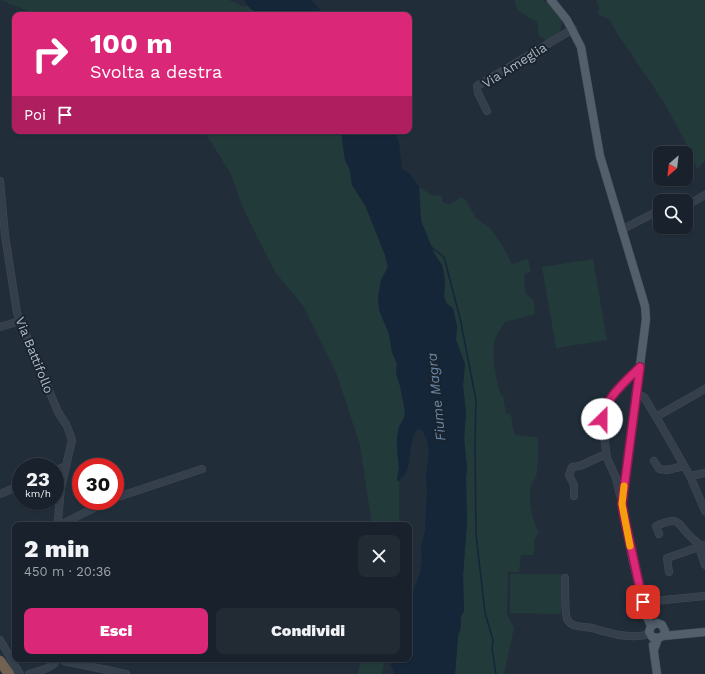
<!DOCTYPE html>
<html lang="it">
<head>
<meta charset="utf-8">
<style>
  :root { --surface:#19222c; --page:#222a34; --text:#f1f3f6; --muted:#9fa4a9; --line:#373f48; --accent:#db2777 }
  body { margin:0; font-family:"Work Sans",sans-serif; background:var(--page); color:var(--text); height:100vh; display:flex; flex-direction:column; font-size:15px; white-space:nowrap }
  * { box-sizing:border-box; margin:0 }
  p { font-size:13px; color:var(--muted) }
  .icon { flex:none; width:22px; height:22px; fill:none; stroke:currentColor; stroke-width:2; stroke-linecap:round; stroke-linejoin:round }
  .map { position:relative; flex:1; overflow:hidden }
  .drawer { position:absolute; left:12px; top:522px; width:400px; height:140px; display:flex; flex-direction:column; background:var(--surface); border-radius:8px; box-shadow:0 1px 3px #0004,0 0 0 1px var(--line) }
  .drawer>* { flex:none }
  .banner { position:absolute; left:12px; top:12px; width:400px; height:122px; border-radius:8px; box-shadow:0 1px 3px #0004,0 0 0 1px var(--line); background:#db2777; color:#fff; overflow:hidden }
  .needle { width:26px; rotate:208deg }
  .controls { position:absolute; left:653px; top:146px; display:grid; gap:8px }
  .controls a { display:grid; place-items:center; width:40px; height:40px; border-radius:8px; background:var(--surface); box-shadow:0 1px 3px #0004,0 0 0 1px var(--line); font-size:20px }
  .speed { position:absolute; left:12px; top:458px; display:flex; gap:8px; font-size:20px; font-weight:700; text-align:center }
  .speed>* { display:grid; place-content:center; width:52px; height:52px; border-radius:50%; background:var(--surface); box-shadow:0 1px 3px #0004,0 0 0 1px var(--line); line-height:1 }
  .speed small { font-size:10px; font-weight:400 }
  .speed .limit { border:6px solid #d22; background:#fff; color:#111 }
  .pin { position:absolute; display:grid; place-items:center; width:34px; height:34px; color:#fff; margin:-17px; border-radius:8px; box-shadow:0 2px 6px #0006 }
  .me { position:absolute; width:44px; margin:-22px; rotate:23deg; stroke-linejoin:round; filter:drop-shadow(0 0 3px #0008) }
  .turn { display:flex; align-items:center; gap:14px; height:84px; padding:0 12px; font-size:18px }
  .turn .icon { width:52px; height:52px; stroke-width:2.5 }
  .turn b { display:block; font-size:28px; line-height:34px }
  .then { display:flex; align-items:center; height:38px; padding:0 12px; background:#0003; gap:8px; font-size:15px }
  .round { display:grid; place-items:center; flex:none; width:42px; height:42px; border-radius:8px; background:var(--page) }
  .head { display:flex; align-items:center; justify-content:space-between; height:68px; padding:0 12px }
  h1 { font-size:24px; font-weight:800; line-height:30px }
  .button { display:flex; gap:8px; margin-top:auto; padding:8px 12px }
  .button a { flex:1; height:46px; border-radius:8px; background:var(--accent); color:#fff; font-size:16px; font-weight:800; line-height:46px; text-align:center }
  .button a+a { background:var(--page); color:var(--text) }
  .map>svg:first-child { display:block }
  .green { fill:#233a3b }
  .water { fill:#142638 }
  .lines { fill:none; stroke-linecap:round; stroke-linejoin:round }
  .stream { stroke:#142638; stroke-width:1.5 }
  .minor-casing { stroke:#414b57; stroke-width:8 }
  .major-casing { stroke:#414b57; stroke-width:9 }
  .highway-casing { stroke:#404a55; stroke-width:11 }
  .minor { stroke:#353f4b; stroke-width:7 }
  .major { stroke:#535f6b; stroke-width:8 }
  .highway { stroke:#716252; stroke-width:10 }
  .route-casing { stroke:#8e194d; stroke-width:10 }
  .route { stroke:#db2777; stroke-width:7 }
  .slow { stroke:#f59e0b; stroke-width:7 }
  .labels { text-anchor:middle; stroke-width:4; stroke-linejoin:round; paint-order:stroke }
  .street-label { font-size:13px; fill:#b0bac7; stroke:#1a242f }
  .water-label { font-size:14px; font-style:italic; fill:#6887a7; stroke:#1a242f }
</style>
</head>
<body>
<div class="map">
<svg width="705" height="674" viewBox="0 0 705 674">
  <rect width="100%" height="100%" fill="#212e3a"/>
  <!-- green -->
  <path class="green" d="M0,0H229L244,7L247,5L258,15H39Z
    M514,0H543L544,2L548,1L562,21L560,33L548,45L546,40L539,36L537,22L527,17L526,14C517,14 517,7 514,0Z
    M596,0H705V161L697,169L685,141L663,101L615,30L610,20L598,14L599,7Z
    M204,131H341L345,160L350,170L352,185L365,205L385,255L388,267L381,280L379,310L389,334L392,352L397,364L396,373L400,386L405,411L404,418L399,427L397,437V449L399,468L397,480L399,481V525H371V518L360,445L337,375L304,307L276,273L258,239L241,203L231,174Z
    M419,187L432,195L442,196V202C451,207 455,201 461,197L466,200L476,218L490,228L502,245L512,264L528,259L531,271L524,275L525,292L534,301L535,314L505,322C502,327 497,333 495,339C491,351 496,380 500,393L503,396L506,413L511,415L513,429L515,435L537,437L538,440C538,451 538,462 537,472C536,478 533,482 531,487C527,498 533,523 539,533L534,540L535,547L533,555H521L519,572H508L507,614L514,628L504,674H455L458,636L461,627V616L464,611L463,575L467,522L466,477L467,468L464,438L466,414L463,386L465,364L456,340L457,326L444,297L445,281L442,265L435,255L421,221Z
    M593,259L607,340L556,348L542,267Z
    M510,574H561V614L510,613Z
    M361,659H386L384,662L382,674H358Z"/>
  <!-- water -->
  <path class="water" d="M244,0H311L325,15H258L247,5Z
    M341,131H394L399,142L402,169L410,174L419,187L421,221L435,255L442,265L445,281L444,297L446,303L453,308L457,326L456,340L465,364L463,386L466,414L464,438L467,468L466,477L467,522L463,575L464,611L461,616V627L458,636L455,674H395L391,665V659H409V607L412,594L420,573L422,562L421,547L425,531L427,491L426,475L429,454L427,440L422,430L418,429C410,436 411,457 408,467C407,473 403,476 399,481L397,480L399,468L397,449V437L399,427L404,418L405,411L400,386L396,373L397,364L392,352L389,334L379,310L378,297L381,280L388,267L385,255L365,205L352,185L350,170L345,160Z"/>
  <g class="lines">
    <!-- stream -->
    <path class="stream" d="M430,246L444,257L460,318L476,400L475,443L476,534L485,613L493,640L492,649L496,674"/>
    <!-- minor casing -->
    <g class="minor-casing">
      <path id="minor" d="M487,111L478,93L477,86L573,29
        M0,181L5,235L17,313L58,412L67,426L72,440L61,488L58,520L59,525
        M686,206L705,195
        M621,230L660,210
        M0,327L20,321
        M636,393L644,397L662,427L690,476L705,511
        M656,417L705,389
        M654,461L659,469L667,470L684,466
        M55,471L66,466
        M690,476L705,473
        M0,494L21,485
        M574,496V485L569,475L572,467L580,466L606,454
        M115,498L202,469
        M622,499L620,495L616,478L607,458L602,419L604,409L613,396L640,367
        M60,525L108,501
        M659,534L656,526L658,525C677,518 675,519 687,533C691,538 697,542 701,546
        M699,547L705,565
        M669,572L667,558L705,545
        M565,578C565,586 565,613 567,619C571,628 583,626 592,628C610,633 631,640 650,634
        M643,602L705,596
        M0,640L20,674
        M63,659L64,661L126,674
        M29,674C38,671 53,669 57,659"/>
    </g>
    <!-- major casing -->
    <g class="major-casing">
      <path id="major" d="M551,0L567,20L581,47L600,156L645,306L646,319L622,504L633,561L647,617L651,626
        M663,636L705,632
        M653,645L657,674
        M654,650L658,638L663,636L665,631L662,625L657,623L651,626L649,632L652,637L658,638"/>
    </g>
    <!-- highway casing -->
    <g class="highway-casing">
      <path id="highway" d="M0,661L9,674"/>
    </g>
    <!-- minor -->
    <use href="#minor" class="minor"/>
    <!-- major -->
    <use href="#major" class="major"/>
    <!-- highway -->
    <use href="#highway" class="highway"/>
  </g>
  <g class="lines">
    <!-- route casing -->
    <g class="route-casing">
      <path id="route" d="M602,419C605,398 626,381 640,367L622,504L624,516L643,602"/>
    </g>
    <!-- route -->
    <use href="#route" class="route"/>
    <!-- slow -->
    <path class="slow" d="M624,486L622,504L630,546"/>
  </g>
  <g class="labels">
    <!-- street labels -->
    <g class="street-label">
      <text transform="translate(514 65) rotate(-32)" y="5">Via Ameglia</text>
      <text transform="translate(35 355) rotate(68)" y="5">Via Battifollo</text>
    </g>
    <!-- water labels -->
    <g class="water-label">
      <text transform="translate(436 397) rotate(-96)" y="5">Fiume Magra</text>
    </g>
  </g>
</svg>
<div class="controls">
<a><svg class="needle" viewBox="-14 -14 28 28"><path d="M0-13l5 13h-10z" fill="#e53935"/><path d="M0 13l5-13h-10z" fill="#9fa4a9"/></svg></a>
<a><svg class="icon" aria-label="search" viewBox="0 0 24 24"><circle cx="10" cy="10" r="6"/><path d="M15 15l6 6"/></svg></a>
</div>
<div class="speed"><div>23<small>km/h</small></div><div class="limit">30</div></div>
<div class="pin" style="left:643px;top:602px;background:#d93025"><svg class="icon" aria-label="arrive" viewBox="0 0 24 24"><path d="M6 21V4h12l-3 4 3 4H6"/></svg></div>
<svg class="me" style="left:602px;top:419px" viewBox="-20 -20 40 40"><circle r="19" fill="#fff"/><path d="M0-13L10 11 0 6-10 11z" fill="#db2777"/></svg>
<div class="banner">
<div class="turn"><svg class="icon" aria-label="right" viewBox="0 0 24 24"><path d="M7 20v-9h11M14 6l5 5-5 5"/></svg><div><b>100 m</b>Svolta a destra</div></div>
<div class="then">Poi<svg class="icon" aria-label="arrive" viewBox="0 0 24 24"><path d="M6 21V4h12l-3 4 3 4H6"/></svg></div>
</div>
<section class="drawer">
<div class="head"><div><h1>2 min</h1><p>450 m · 20:36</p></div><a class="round"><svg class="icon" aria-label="close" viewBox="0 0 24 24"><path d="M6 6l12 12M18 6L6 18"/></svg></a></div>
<div class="button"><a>Esci</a><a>Condividi</a></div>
</section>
</div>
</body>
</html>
